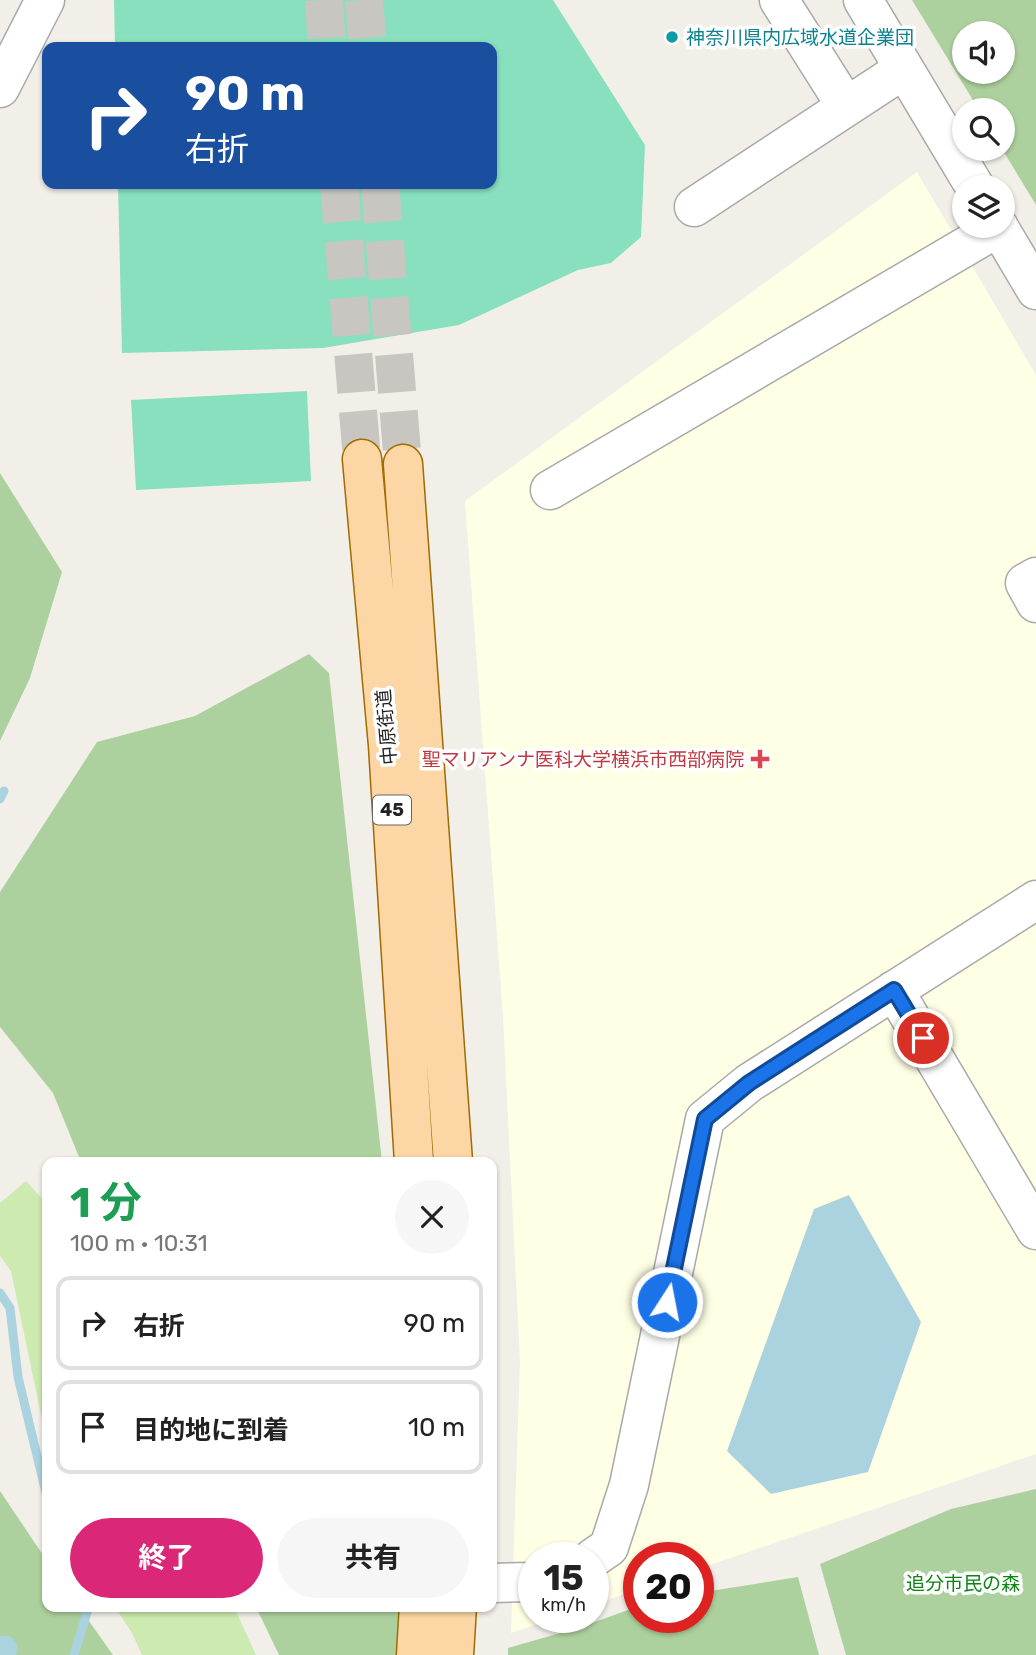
<!DOCTYPE html>
<html lang="ja">
<head>
<meta charset="utf-8">
<style>
  :root { --surface:#fff; --page:#f6f6f6; --text:#222; --muted:#767676; --line:#e0e0e0; --accent:#db2777 }
  body { margin:0; font-family:Rubik,"Noto Sans JP",sans-serif; background:var(--page); color:var(--text); height:100vh; display:flex; flex-direction:column; font-size:26px; white-space:nowrap }
  * { box-sizing:border-box; margin:0 }
  p { font-size:23px; color:var(--muted) }
  .icon { flex:none; width:38px; height:38px; fill:none; stroke:currentColor; stroke-width:2; stroke-linecap:round; stroke-linejoin:round }
  .map { position:relative; flex:1; overflow:hidden }
  .panel { position:absolute; left:42px; top:1157px; width:455px; height:455px; display:flex; flex-direction:column; background:var(--surface); border-radius:14px; box-shadow:0 2px 5px #0004 }
  .panel>* { flex:none }
  .guide { position:absolute; left:42px; top:42px; width:455px; height:147px; border-radius:14px; box-shadow:0 2px 5px #0004; background:#1a4fa0; color:#fff; overflow:hidden }
  .fabs { position:absolute; left:952px; top:21px; display:grid; gap:14px }
  .fabs a { display:grid; place-items:center; width:63px; height:63px; border-radius:50%; background:var(--surface); box-shadow:0 2px 5px #0004; font-size:35px }
  .speed { position:absolute; left:518px; top:1542px; display:flex; gap:14px; font-size:35px; font-weight:700; text-align:center }
  .speed>* { display:grid; place-content:center; width:91px; height:91px; border-radius:50%; background:var(--surface); box-shadow:0 2px 5px #0004; line-height:1 }
  .speed small { font-size:18px; font-weight:400 }
  .speed .limit { border:10px solid #d22; background:#fff; color:#111 }
  .pin { position:absolute; display:grid; place-items:center; width:60px; height:60px; color:#fff; margin:-30px; border:4px solid #fff; border-radius:50%; box-shadow:0 2px 7px #0007 }
  .me { position:absolute; width:77px; margin:-38px; rotate:11deg; stroke-linejoin:round; filter:drop-shadow(0 0 5px #0008) }
  .turn { display:flex; align-items:center; gap:24px; height:147px; padding:0 28px; font-size:32px }
  .turn .icon { width:91px; height:91px; stroke-width:2.5 }
  .turn b { display:block; font-size:49px; line-height:60px }
  .round { display:grid; place-items:center; flex:none; width:74px; height:74px; border-radius:37px; background:var(--page) }
  .overview { display:flex; align-items:center; justify-content:space-between; height:119px; padding:0 28px }
  h1 { font-size:42px; font-weight:700; line-height:52px; color:#1e9e55 }
  .primary-button { display:flex; gap:14px; margin-top:auto; padding:14px 28px }
  .primary-button a { flex:1; height:80px; border-radius:42px; background:var(--accent); color:#fff; font-size:28px; font-weight:700; line-height:80px; text-align:center }
  .primary-button a+a { background:var(--page); color:var(--text) }
  ul { padding:0; list-style:none }
  li { display:flex; align-items:center; gap:21px; height:94px; margin:0 14px 10px; padding:0 14px; border:4px solid var(--line); border-radius:14px }
  li div { flex:1 }
  li b { display:block; font-size:26px }
  li em { font-style:normal }
  .map>svg:first-child { display:block }
  .education { fill:#ffffe5 }
  .grass { fill:#cdebb0 }
  .forest { fill:#add19e; fill-rule:evenodd }
  .pitch { fill:#88e0be }
  .water { fill:#aad3df }
  .lines { fill:none; stroke-linecap:round; stroke-linejoin:round }
  .stream { stroke:#aad3df; stroke-width:9 }
  .major-tunnel { stroke:#c8c6c1; stroke-width:38; stroke-dasharray:38 19; stroke-linecap:butt }
  .minor-casing { stroke:#a9a9a9; stroke-width:41 }
  .major-casing { stroke:#a06b00; stroke-width:41 }
  .minor { stroke:#fff; stroke-width:38 }
  .major { stroke:#fcd6a4; stroke-width:38 }
  .route-casing { stroke:#114b97; stroke-width:18 }
  .route { stroke:#1a73e8; stroke-width:12 }
  .culture-dot { fill:#0f9aa8; stroke:#fff; stroke-width:2.5 }
  .health-dot { fill:#e0444e; stroke:#fff; stroke-width:2.5 }
  .labels { text-anchor:middle; stroke-width:7; stroke-linejoin:round; paint-order:stroke }
  .shield { fill:#fff; stroke:#646464; stroke-width:2 }
  .shield-label { font-size:18px; font-weight:bold; fill:#222 }
  .culture-label { font-size:19px; fill:#0d838f; stroke:#fff; text-anchor:start }
  .street-label { font-size:19px; fill:#222; stroke:#fff }
  .health-label { font-size:19px; fill:#be3a42; stroke:#fff; text-anchor:end }
  .park-label { font-size:19px; fill:#0c8416; stroke:#fff }
</style>
</head>
<body>
<div class="map">
<svg width="1036" height="1655" viewBox="0 0 1036 1655">
  <rect width="100%" height="100%" fill="#f2efe9"/>
  <!-- education -->
  <path class="education" d="M917,172L1036,375V1454L698,1569V1558H639V1589L593,1605V1558H534V1617H557L511,1633L520,1361L503,1016L465,501Z"/>
  <!-- grass -->
  <path class="grass" d="M26,1181L47,1204V1444L11,1271L0,1256V1203Z
    M115,1607H234L256,1655H142L132,1633Z"/>
  <!-- forest -->
  <path class="forest" d="M912,0H1036V205L1002,149L1003,110H979ZM964,33H1003V72H964Z
    M0,473L62,572L30,678L0,741Z
    M309,654L329,673L382,1162H81L53,1093L0,1027V892L97,742L195,716Z
    M1036,1489V1655H846L820,1564L951,1509Z
    M0,1491L47,1561V1606L79,1607L113,1655H0Z
    M798,1577L819,1655H508V1648L581,1627L639,1606V1617H698V1593Z
    M256,1607H399L398,1655H279Z"/>
  <!-- pitch -->
  <path class="pitch" d="M114,0H553L645,145L641,237L611,263L578,270L459,325L323,348L122,353L118,184H492V47H115Z
    M307,391L311,481L136,490L131,400Z"/>
  <!-- water -->
  <path class="water" d="M849,1195L921,1322L868,1472L771,1494L727,1451L814,1209Z
    M0,1636H10L18,1646L16,1655H0Z"/>
  <g class="lines">
    <!-- stream -->
    <path class="stream" d="M0,799L4,791
      M0,1293L10,1308L18,1377L47,1497
      M74,1655L89,1606"/>
    <!-- major-tunnel -->
    <path class="major-tunnel" d="M324,0L327,47
      M364,0L368,47
      M339,184L362,459
      M380,184L403,464"/>
    <!-- minor casing -->
    <g class="minor-casing">
      <path id="minor" d="M779,0L846,106
        M863,0L975,187
        M0,88L45,0
        M694,207L904,69
        M998,226L1036,290
        M550,490L999,227
        M1036,577L1025,583L1036,603
        M894,990L1036,1230
        M593,1558L609,1547L629,1485L705,1119L749,1083L1036,900
        M492,1583L534,1582"/>
    </g>
    <!-- major casing -->
    <g class="major-casing">
      <path id="major" d="M362,459L388,745L414,1162
        M403,464L453,1162
        M416,1655L419,1606
        M454,1655L457,1606"/>
    </g>
    <!-- minor -->
    <use href="#minor" class="minor"/>
    <!-- major -->
    <use href="#major" class="major"/>
  </g>
  <g class="lines">
    <!-- route casing -->
    <g class="route-casing">
      <path id="route" d="M667,1302L705,1119L749,1083L894,990L923,1038"/>
    </g>
    <!-- route -->
    <use href="#route" class="route"/>
  </g>
  <!-- markers -->
  <circle class="culture-dot" cx="672" cy="37" r="7"/>
  <path class="health-dot" d="M756.5 748.5h7v7h7v7h-7v7h-7v-7h-7v-7h7z"/>
  <g class="labels">
    <!-- shield labels -->
    <rect class="shield" x="373" y="795.5" width="38" height="29" rx="5"/>
    <g class="shield-label">
      <text x="392" y="816">45</text>
    </g>
    <!-- culture labels -->
    <g class="culture-label">
      <text x="686" y="44">神奈川県内広域水道企業団</text>
    </g>
    <!-- street labels -->
    <g class="street-label">
      <text transform="translate(386 727) rotate(-95)" y="7">中原街道</text>
    </g>
    <!-- health labels -->
    <g class="health-label">
      <text x="744" y="766">聖マリアンナ医科大学横浜市西部病院</text>
    </g>
    <!-- park labels -->
    <g class="park-label">
      <text x="963" y="1590">追分市民の森</text>
    </g>
  </g>
</svg>
<div class="fabs">
<a><svg class="icon" aria-label="sound" viewBox="0 0 24 24"><path d="M4 9h4l5-4v14l-5-4H4zM17 9q2 3 0 6"/></svg></a>
<a><svg class="icon" aria-label="search" viewBox="0 0 24 24"><circle cx="10" cy="10" r="6"/><path d="M15 15l6 6"/></svg></a>
<a><svg class="icon" aria-label="layers" viewBox="0 0 24 24"><path d="M12 4l9 5-9 5-9-5zM3 14l9 5 9-5"/></svg></a>
</div>
<div class="speed"><div>15<small>km/h</small></div><div class="limit">20</div></div>
<div class="pin" style="left:923px;top:1038px;background:#d93025"><svg class="icon" aria-label="arrive" viewBox="0 0 24 24"><path d="M6 21V4h12l-3 4 3 4H6"/></svg></div>
<svg class="me" style="left:667px;top:1302px" viewBox="-20 -20 40 40"><circle r="17" fill="#1a73e8" stroke="#fff" stroke-width="3"/><path d="M0-11L8 9 0 5-8 9z" fill="#fff"/></svg>
<div class="guide">
<div class="turn"><svg class="icon" aria-label="right" viewBox="0 0 24 24"><path d="M7 20v-9h11M14 6l5 5-5 5"/></svg><div><b>90 m</b>右折</div></div>
</div>
<section class="panel">
<div class="overview"><div><h1>1 分</h1><p>100 m · 10:31</p></div><a class="round"><svg class="icon" aria-label="close" viewBox="0 0 24 24"><path d="M6 6l12 12M18 6L6 18"/></svg></a></div>
<ul>
<li><svg class="icon" aria-label="right" viewBox="0 0 24 24"><path d="M7 20v-9h11M14 6l5 5-5 5"/></svg><div><b>右折</b></div><em>90 m</em></li>
<li><svg class="icon" aria-label="arrive" viewBox="0 0 24 24"><path d="M6 21V4h12l-3 4 3 4H6"/></svg><div><b>目的地に到着</b></div><em>10 m</em></li>
</ul>
<div class="primary-button"><a>終了</a><a>共有</a></div>
</section>
</div>
</body>
</html>
